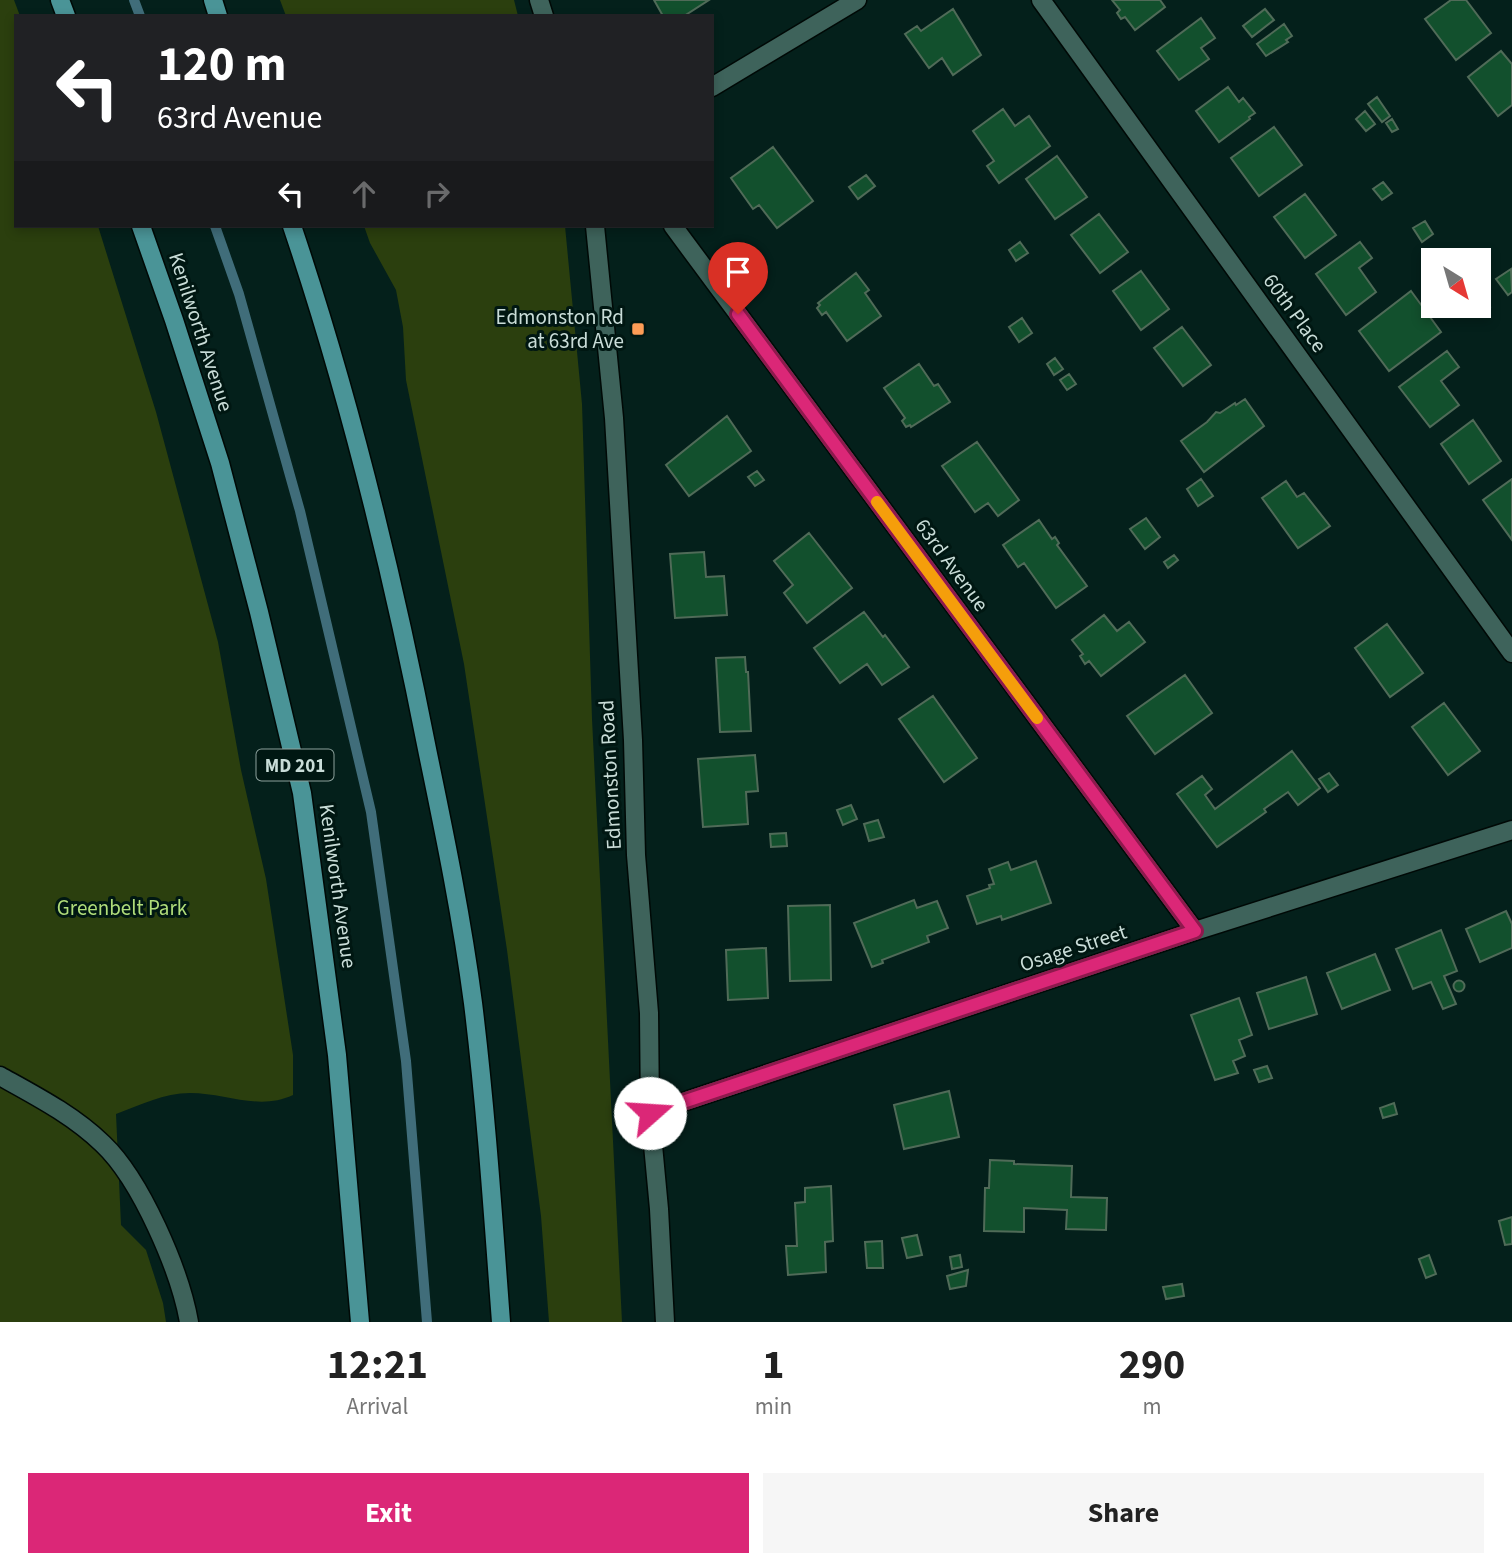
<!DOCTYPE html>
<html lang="en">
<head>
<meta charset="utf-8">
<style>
  :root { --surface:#fff; --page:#f6f6f6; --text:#222; --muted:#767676; --accent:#db2777 }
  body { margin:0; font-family:"Source Sans 3",sans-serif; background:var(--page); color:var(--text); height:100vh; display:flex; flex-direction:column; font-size:26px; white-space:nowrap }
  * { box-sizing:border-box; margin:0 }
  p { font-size:23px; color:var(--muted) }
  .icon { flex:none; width:38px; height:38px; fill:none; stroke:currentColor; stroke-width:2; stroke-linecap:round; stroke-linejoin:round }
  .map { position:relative; height:1322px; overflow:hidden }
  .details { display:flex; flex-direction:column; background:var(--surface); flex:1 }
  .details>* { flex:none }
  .top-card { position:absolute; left:14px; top:14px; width:700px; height:214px; border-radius:0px; box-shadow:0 4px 10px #0003; background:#202124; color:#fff; overflow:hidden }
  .needle { width:46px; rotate:143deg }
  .tools { position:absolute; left:1421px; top:248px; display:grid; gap:14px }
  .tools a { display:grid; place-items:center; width:70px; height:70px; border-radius:0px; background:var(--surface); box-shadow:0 4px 10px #0003; font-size:35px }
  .pin { position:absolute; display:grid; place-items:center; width:60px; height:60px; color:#fff; margin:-72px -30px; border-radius:50% 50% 50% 0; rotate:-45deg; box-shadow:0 0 7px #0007 }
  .pin .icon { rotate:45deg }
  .me { position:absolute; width:77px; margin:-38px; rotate:71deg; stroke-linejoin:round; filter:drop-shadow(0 0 5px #0008) }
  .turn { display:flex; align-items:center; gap:24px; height:147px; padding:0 28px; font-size:32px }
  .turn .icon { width:91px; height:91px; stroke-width:2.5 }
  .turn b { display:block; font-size:49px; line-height:60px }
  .lanes { display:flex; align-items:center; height:66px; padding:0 28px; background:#0003; justify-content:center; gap:35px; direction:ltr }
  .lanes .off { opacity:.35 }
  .eta { display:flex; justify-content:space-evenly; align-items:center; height:119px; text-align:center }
  .eta b { font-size:42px; font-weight:700; line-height:49px }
  .action { display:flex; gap:14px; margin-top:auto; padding:14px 28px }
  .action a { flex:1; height:80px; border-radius:0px; background:var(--accent); color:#fff; font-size:28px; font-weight:700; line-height:80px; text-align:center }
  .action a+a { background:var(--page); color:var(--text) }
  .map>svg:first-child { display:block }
  .green { fill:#2b3f0e }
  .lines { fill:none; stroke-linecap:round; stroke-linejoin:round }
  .stream { stroke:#406d7a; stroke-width:10 }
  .building { fill:#12502d; stroke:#506b58; stroke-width:2 }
  .minor-casing { stroke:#000906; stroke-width:21 }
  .major-casing { stroke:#000906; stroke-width:21 }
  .minor { stroke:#3e635b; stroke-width:18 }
  .major { stroke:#4a9497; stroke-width:18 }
  .route-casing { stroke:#8e194d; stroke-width:18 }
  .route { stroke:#db2777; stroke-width:12 }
  .slow { stroke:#f59e0b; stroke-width:12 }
  .poi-dot { fill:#fd9c56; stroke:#001712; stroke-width:2.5 }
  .labels { text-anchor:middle; stroke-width:6; stroke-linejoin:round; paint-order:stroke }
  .shield { fill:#001712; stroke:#8da29d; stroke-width:2 }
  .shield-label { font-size:19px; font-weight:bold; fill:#c9ddd8 }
  .street-label { font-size:21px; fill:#c9ddd8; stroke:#001712 }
  .poi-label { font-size:21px; fill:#c9ddd8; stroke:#001712; text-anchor:end }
  .park-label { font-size:21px; fill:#b0dd7a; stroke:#001712 }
</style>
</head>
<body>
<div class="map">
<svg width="1512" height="1322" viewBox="0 0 1512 1322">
  <rect width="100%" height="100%" fill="#04201b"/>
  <!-- green -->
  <path class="green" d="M0,0H14L20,16H16V226H98L156,412L218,642L241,770L266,879L293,1055V1095C259,1111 226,1093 190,1093C164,1093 140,1105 116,1114L121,1225L146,1250L163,1303L166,1322H0Z
    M280,0H514L518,16H286Z
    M364,226H565L582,404L592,719L622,1322H549L541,1216L507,950L464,664L406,380L403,327L396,290L370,243Z"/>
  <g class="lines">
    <!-- stream -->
    <path class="stream" d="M134,0L140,16
      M215,226L239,294L300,511L371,812L406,1061L427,1322"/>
  </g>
  <!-- building -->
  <path class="building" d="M654,0H709L684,16H663Z
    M1112,0H1160L1165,7L1135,30L1125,17L1121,19L1117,13L1120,10Z
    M1451,0H1466L1491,33L1456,60L1425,19Z
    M953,9L981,55L953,75L942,58L929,68L905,34L917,26L921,31Z
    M1265,9L1274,20L1252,37L1243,26Z
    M1201,18L1215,38L1201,48L1209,59L1179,80L1157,51Z
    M1284,24L1292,36L1286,40L1288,42L1266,56L1257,44Z
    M1501,51L1512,64V105L1498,116L1468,77Z
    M1228,87L1239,102L1243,98L1255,113L1249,117L1250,119L1219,142L1196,111Z
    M1377,97L1390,116L1382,122L1368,104Z
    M1003,109L1015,126L1029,116L1050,146L999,183L987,166L994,161L973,131Z
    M1365,111L1375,124L1366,131L1356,119Z
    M1392,119L1398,129L1392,132L1386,123Z
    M1274,127L1302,165L1259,196L1231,158Z
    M773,147L813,201L777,228L759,205L753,209L731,178Z
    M1057,156L1087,197L1055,219L1026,179Z
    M866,175L875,186L858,199L849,187Z
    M1383,182L1392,193L1382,200L1373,189Z
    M1305,194L1336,235L1305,258L1274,217Z
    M1099,214L1128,252L1100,273L1071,235Z
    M1425,221L1433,234L1422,242L1413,228Z
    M1020,242L1028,253L1016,261L1009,250Z
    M1360,242L1372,258L1359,268L1376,292L1346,315L1316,274Z
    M1511,269L1512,292L1508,295L1496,279Z
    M1141,271L1169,309L1141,330L1113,291Z
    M856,273L869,290L865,293L881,316L847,341L826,312L822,315L817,308L820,305L818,303Z
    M1411,291L1441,332L1389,371L1359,331Z
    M1480,291L1490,307L1475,316L1469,306H1479Z
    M1022,318L1032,333L1019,342L1009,327Z
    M1182,327L1211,365L1183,386L1154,348Z
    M1447,351L1459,367L1441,381L1459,405L1430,427L1399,387Z
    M1055,358L1063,369L1054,375L1047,364Z
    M919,364L934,386L938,384L950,402L911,427L910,425L906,427L902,421L905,418L884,388Z
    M1069,374L1076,384L1067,390L1060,380Z
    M1245,399L1264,426L1204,472L1181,441L1207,422L1216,412L1220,413L1235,403L1236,405Z
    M727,416L751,451L689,496L666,465Z
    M1473,420L1501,461L1469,484L1441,444Z
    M977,442L1019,500L998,516L988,503L975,512L942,466Z
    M757,471L764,480L755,486L748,477Z
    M1201,479L1213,496L1198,506L1187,489Z
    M1512,479V540L1483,500Z
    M1286,481L1297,497L1304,493L1330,526L1298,548L1262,498Z
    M1146,518L1160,537L1145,549L1130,529Z
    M1039,520L1052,539L1055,537L1059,543L1057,545L1087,586L1056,608L1024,563L1018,567L1003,545Z
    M809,533L852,588L807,623L784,593L793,585L774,561Z
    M704,552L706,577L724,576L727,615L675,618L670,554Z
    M1174,555L1178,560L1168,568L1164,562Z
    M864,612L883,637L885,635L909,667L882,685L867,664L840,683L814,648Z
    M1104,615L1117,631L1129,622L1145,642L1101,676L1089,661L1085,664L1080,656L1083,654L1072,640Z
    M1387,624L1423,673L1390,697L1355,648Z
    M745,657L746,672H748L751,731L720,732L716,658Z
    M1185,675L1212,713L1155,754L1127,716Z
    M933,696L977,758L944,782L899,719Z
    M1444,703L1480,751L1448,775L1412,727Z
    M1292,751L1320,788L1298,805L1288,792L1264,809L1266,812L1217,847L1177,794L1202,776L1212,789L1205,795L1215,809Z
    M755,755L758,791L746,792L748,824L703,827L698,759Z
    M1329,773L1338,785L1328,792L1319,779Z
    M851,805L857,819L843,825L837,810Z
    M878,820L884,837L869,841L864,824Z
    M786,833L787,846L771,847L770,834Z
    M1036,861L1051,903L1002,920L1001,916L977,924L967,896L990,888L989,885L994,884L989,869L1008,862L1011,870Z
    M914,900L917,908L937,901L948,928L927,936L929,942L882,960L883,963L872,967L854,923Z
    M830,905L831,980L790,981L788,906Z
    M1506,911L1512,924V948L1480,962L1466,929Z
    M1441,930L1457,971L1444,976L1456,1004L1443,1009L1431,982L1413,989L1396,949Z
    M766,948L768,998L728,1000L726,950Z
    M1375,954L1390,990L1342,1009L1327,973Z
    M1306,977L1317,1014L1269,1029L1257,993Z
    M1453.5 986a5.5 5.5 0 1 1 11 0a5.5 5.5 0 1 1-11 0Z
    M1239,998L1252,1035L1239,1040L1245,1056L1233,1061L1238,1073L1215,1080L1191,1015Z
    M1267,1066L1272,1078L1259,1082L1254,1070Z
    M949,1091L959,1137L904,1149L894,1105Z
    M1394,1103L1397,1114L1383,1118L1380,1108Z
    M990,1160L1014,1161V1164L1072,1166L1071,1197L1107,1198L1106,1230L1066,1229L1067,1210L1024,1208V1232L984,1231L985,1188H989Z
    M831,1186L833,1241L825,1242L826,1272L788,1275L786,1246H797L795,1203L805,1202V1188Z
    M1512,1217V1244L1505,1245L1499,1221Z
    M917,1235L922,1255L907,1258L902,1238Z
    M882,1241L883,1268H867L865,1242Z
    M960,1255L962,1267L952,1269L950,1257Z
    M1429,1255L1436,1274L1426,1278L1419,1259Z
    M968,1270L966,1286L950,1289L947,1276Z
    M1182,1284L1184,1296L1166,1299L1163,1287Z"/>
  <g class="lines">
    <!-- minor casing -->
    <g class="minor-casing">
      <path id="minor" d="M539,0L544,16
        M1041,0L1512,653
        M712,87L857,0
        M595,226L614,418L633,740L636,855L649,1013L650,1113L659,1209L665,1322
        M673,226L1195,931
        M0,1076C36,1096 73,1115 103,1144C141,1180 180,1271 189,1322
        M650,1113L1195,931L1512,830"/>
    </g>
    <!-- major casing -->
    <g class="major-casing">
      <path id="major" d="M60,0L66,16
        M213,0L218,16
        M141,226L174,320L220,463L259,612L302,793L337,1055L360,1322
        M292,226C350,398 393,575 428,754C445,836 462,919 473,1003C486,1109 493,1215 501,1322"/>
    </g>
    <!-- minor -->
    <use href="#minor" class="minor"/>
    <!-- major -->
    <use href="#major" class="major"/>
  </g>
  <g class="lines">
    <!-- route casing -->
    <g class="route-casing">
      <path id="route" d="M650,1113L1195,931L738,314"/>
    </g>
    <!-- route -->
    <use href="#route" class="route"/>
    <!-- slow -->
    <path class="slow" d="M877,502L1037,718"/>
  </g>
  <!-- markers -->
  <rect class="poi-dot" x="631" y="322" width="14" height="14" rx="3.5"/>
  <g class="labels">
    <!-- shield labels -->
    <rect class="shield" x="256.5" y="749.5" width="77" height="31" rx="5"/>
    <g class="shield-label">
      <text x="295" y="772">MD 201</text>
    </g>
    <!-- street labels -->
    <g class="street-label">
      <text transform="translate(1295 313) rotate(54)" y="7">60th Place</text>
      <text transform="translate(201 332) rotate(72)" y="7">Kenilworth Avenue</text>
      <text transform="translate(952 565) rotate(54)" y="7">63rd Avenue</text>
      <text transform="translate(610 775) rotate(-93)" y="7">Edmonston Road</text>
      <text transform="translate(338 886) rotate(82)" y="7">Kenilworth Avenue</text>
      <text transform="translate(1073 948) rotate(-18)" y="7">Osage Street</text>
    </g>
    <!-- poi labels -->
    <g class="poi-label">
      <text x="624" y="324">Edmonston Rd<tspan x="624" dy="24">at 63rd Ave</tspan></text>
    </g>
    <!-- park labels -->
    <g class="park-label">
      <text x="122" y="915">Greenbelt Park</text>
    </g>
  </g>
</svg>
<div class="tools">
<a><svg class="needle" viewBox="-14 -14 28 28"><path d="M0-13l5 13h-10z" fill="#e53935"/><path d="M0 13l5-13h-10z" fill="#767676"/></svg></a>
</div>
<div class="pin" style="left:738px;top:314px;background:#d93025"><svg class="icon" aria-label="arrive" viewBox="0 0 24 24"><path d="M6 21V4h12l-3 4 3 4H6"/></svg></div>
<svg class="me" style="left:650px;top:1113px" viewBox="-20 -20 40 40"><circle r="19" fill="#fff"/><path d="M0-13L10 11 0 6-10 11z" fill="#db2777"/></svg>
<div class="top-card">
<div class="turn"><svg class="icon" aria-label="left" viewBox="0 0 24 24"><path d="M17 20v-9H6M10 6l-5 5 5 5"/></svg><div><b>120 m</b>63rd Avenue</div></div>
<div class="lanes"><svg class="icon" aria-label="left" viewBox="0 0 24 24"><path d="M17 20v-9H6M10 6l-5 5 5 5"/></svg><svg class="icon off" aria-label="ahead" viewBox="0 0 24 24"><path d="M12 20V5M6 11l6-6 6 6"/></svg><svg class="icon off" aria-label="right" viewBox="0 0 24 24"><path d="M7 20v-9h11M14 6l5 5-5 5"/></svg></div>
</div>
</div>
<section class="details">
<div class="eta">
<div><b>12:21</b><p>Arrival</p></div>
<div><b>1</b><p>min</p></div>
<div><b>290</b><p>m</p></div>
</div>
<div class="action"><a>Exit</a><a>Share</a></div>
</section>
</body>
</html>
